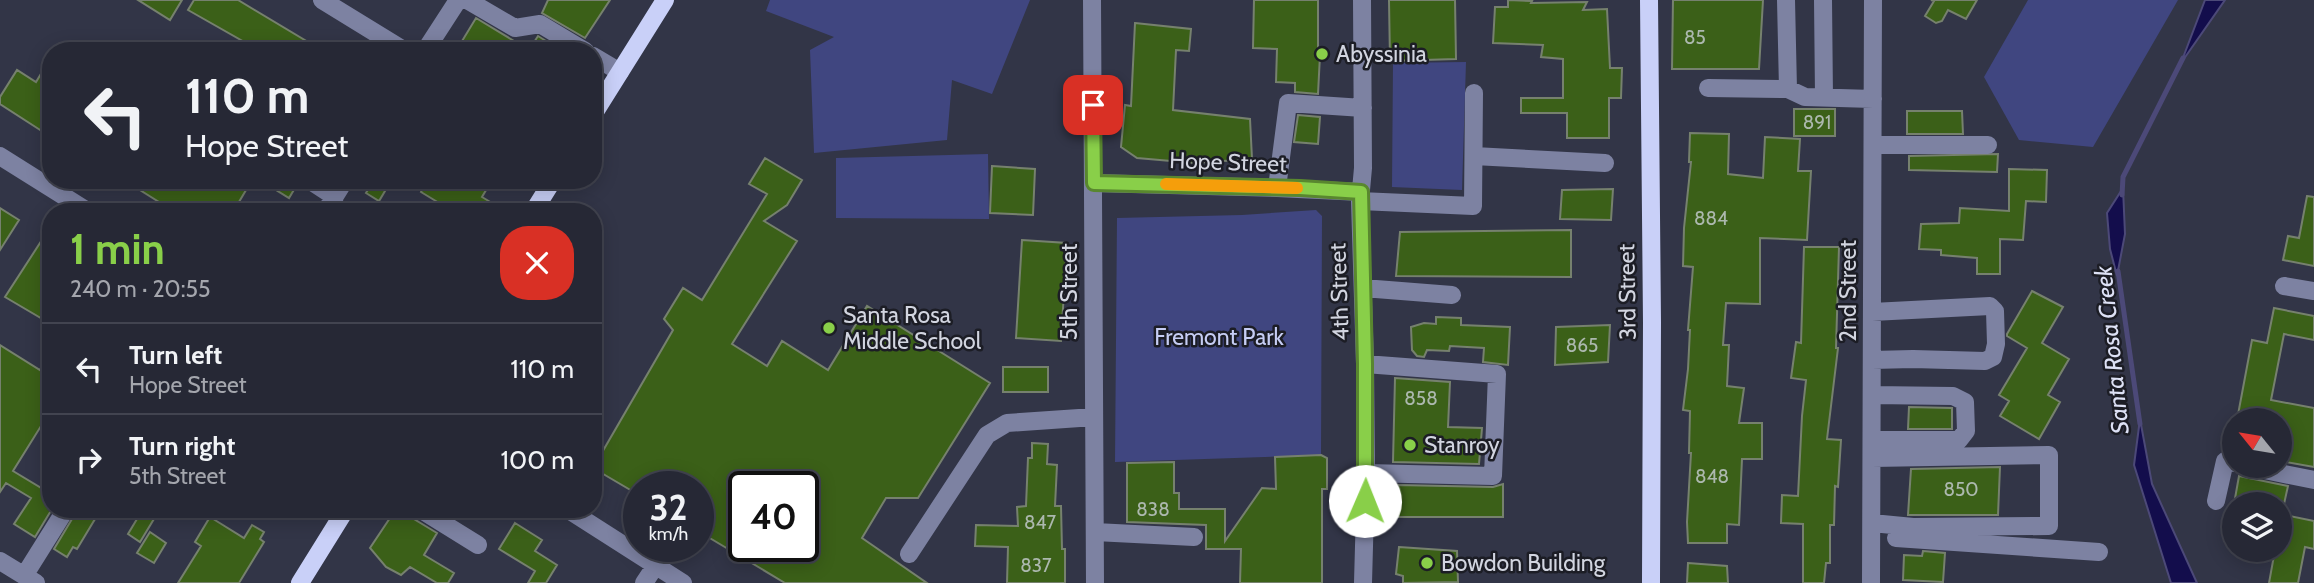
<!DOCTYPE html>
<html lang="en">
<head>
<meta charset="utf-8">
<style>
  :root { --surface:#262835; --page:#323441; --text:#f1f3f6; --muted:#a4a6ad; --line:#424450; --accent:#89cf49 }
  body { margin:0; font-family:Cabin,sans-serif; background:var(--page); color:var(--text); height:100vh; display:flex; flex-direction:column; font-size:26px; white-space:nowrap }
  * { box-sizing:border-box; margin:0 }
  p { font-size:23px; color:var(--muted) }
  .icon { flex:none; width:38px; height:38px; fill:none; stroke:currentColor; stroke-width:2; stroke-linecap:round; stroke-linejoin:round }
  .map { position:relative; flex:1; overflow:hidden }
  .details { position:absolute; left:42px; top:203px; width:560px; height:315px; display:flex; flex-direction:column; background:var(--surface); border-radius:28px; box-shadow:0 4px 18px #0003,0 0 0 2px var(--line) }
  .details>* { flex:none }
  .guide { position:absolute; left:42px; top:42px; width:560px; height:147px; border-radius:28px; box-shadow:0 4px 18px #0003,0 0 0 2px var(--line); background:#262835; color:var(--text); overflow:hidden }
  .needle { width:46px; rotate:300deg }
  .buttons { position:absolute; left:2222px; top:408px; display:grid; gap:14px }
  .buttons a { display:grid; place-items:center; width:70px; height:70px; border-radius:50%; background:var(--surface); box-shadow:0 4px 18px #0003,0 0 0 2px var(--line); font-size:35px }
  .speed { position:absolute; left:623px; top:471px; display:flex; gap:14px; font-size:35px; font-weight:700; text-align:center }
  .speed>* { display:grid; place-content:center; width:91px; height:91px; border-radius:50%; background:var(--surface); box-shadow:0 4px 18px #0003,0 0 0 2px var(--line); line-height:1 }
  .speed small { font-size:18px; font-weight:400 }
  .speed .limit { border:4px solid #111; border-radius:10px; background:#fff; color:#111 }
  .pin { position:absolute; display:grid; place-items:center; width:60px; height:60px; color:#fff; margin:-30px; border-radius:14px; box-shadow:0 4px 10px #0006 }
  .me { position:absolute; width:77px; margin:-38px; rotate:1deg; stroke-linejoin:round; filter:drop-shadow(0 0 5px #0008) }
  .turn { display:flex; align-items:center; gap:24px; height:147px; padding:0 28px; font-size:32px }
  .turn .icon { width:91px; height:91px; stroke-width:2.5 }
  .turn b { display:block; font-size:49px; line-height:60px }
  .round { display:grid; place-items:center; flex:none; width:74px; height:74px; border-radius:28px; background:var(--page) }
  .summary { display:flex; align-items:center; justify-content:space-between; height:119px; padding:0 28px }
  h1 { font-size:42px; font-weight:800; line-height:52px; color:var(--accent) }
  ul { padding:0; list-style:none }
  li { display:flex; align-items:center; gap:21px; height:91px; padding:0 28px; border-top:2px solid var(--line) }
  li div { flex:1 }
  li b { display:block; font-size:26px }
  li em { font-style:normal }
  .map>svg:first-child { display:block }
  .green { fill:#404680 }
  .water { fill:#130d4c; stroke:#4c4978; stroke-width:2 }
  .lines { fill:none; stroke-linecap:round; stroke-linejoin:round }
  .stream { stroke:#4c4978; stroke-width:5 }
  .building { fill:#3b6018; stroke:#76816e; stroke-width:2; fill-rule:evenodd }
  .minor { stroke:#7d82a2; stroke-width:18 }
  .major { stroke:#c9d0f8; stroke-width:18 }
  .route-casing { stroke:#59872f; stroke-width:18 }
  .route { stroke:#89cf49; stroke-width:12 }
  .slow { stroke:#f59e0b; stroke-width:12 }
  .poi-dot { fill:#89cf49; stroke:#1c1d25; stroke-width:2.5 }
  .labels { text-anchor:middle; stroke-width:5; stroke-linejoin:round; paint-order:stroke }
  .number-label { font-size:19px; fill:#acb8ae }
  .poi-label { font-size:23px; fill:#d2d5e0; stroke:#1c1d25; text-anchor:start }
  .street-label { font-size:23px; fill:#d2d5e0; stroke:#1c1d25 }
  .park-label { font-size:23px; fill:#c6cdf4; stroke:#1c1d25 }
  .water-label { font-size:24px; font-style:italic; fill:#dde1f5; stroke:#1c1d25 }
</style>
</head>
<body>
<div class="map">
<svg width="2314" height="583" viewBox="0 0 2314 583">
  <rect width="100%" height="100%" fill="#323547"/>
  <!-- green -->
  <path class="green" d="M770,0H1030L992,94L952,80L947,140L814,153L810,50L834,37L766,11Z
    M2028,0H2178L2093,147L2019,140L1984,77Z
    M1466,62L1462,190L1392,187L1393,63Z
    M988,154L989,219L836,218V158Z
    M1316,210L1322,216L1321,455L1115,462L1117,218L1242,215Z"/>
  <!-- water -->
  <path class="water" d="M2205,0H2225L2181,63Z
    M2123,188L2125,234L2117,276L2110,249L2107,213Z
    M2140,419L2152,484L2197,583H2171L2134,465Z"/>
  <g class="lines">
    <!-- stream -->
    <path class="stream" d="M2122,195L2123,177L2183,58
      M2118,271L2140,424"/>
  </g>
  <!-- building -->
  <path class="building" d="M138,0H182L170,20Z
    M194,0H238L323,51H260L188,10Z
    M548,0H610L585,38L542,13Z
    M1254,0H1318V55H1320L1318,94L1295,92V83L1276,82L1277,49L1253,48Z
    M1389,0H1455L1456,59L1390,61Z
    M1508,0L1532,1L1531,3L1587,2L1583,10L1607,9L1610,68H1622L1621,98H1609V138H1567V113H1521V98H1563V59L1541,57L1543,45L1493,43L1495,7H1508Z
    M1673,0H1763L1759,69H1672Z
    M1931,0H1977L1966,19L1948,10L1942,21L1936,23L1925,16L1934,1Z
    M476,18L529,50L538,36L562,51H456Z
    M1135,23L1191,29L1189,51L1176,50L1173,110L1250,119L1252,159L1194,163L1137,158L1121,147L1125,105L1131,106Z
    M51,57V137L0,104V97L17,70L36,82Z
    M1794,109H1835V136H1794Z
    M1907,111H1962L1963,134H1907Z
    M1298,115L1320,117L1318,144L1294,142Z
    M1690,133L1729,134L1728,174L1763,178L1765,137L1800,139L1798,171H1811L1807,240L1760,238V304L1726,303L1723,345H1729L1727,386L1744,388L1739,423H1762V459H1742L1739,525L1727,524V543H1688L1687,522L1691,453H1689L1690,411L1683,410L1688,369L1690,330H1688L1693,267L1683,266L1684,228L1691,162H1689Z
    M1998,154L1997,172L1909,170V156Z
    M765,158L802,180L787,205L764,221L797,241L732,344L767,366L782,341L828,370L867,306L990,383L918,498H886L862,538L927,583H785L698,531V486H639V495L593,468L673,330L664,319L683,288L702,300L767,194L749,184ZM744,486H803V546H744Z
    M992,166L1035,169L1033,215L990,213Z
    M2009,169L2047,170L2046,202L2026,201L2023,240L2000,239V274H1977V258L1941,255V250L1919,249L1921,224L1959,223L1960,208L2009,211Z
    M124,180H252L233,212H175Z
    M260,180H298V183L289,198Z
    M374,180H379L388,186L379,201L366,193Z
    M428,180H492L482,197L507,212H454L421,192Z
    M1613,189L1611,220L1560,219L1562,190Z
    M2307,196L2314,197V266L2283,260L2288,236L2299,238Z
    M0,208L19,220L0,250Z
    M51,226V324L5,297Z
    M1571,230V277L1396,276L1400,232Z
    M1022,240L1067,243L1061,341L1016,338Z
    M1804,247H1839L1836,348H1838L1827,439L1841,440L1838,487L1835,486L1834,525H1830V563H1826L1824,583H1803V524L1781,523L1782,495L1798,496L1802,416L1806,380L1791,378L1796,342L1801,343Z
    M2032,291L2063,307L2042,343L2069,359L2048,395L2060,402L2039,439L2000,416L2009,401L1999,395L2027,348L2007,336V334Z
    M2274,308L2314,316V340L2284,334L2271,400L2314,408V467L2280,461V420H2237L2252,340L2267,343Z
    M1436,317L1461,318V325L1510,327L1508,365L1483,362L1484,348L1450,346L1449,351L1427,350L1424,357L1417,356L1412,350L1411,327L1424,323L1436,324Z
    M1610,325L1608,362L1555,365L1556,327Z
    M0,345L40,370L51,352V432L41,426L13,471L51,494L48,500L52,509L35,537L14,524L31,498L6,483L0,492Z
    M1003,367H1048V392H1003Z
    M1395,378L1450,382L1448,427L1482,428L1479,464L1393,462Z
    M1909,407L1952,408V429H1908Z
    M1032,443L1048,444L1047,464L1057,465L1055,506H1061L1062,549H1065V583H1007L1008,547L975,546L976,525L1018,526L1017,507L1026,506L1028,458H1032Z
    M1321,455L1327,458V489H1322V583H1240L1241,549H1206V525L1127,522V463L1174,462V493H1179V509H1225V541L1262,488L1276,489L1275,457Z
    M2000,467L1998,515H1908L1911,469Z
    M2239,476L2288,486L2284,504H2234Z
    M1503,484V517H1397L1398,485L1493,487Z
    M78,509L95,519L77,549L73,547L67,557L54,549Z
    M143,509H160L140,542L128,534Z
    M396,509H409L414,519L437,533L424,555L454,573L448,583H437L410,567L401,575L386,567L370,548Z
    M2280,514L2314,521V549L2305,547L2298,583H2269L2275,550L2280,551Z
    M210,517L244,538L252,525L264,532L260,539L264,542L239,583H178L201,546L195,542Z
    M515,523L542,540L535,551L557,565L546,583H528L535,571L499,549Z
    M150,532L166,543L154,563L137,553Z
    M1399,547L1457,551L1458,582L1403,583V576L1396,574Z
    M1923,551L1945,553L1943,582L1903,580L1904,555L1922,556Z
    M1688,563L1727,566L1728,583H1687Z"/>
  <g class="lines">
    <!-- minor -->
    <path class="minor" d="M322,0L405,51
      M467,0L515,28L540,24L585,51
      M1092,0L1095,583
      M1362,0L1363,168L1360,201L1365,364L1366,473L1363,583
      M1786,0L1788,89
      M1823,0L1824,97
      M425,51L458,0
      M593,56L620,72
      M1708,88L1788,89L1805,97L1873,99
      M1873,145H1988
      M0,156L89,212
      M1474,156L1605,163
      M309,180L335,197
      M1094,183L1277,188L1361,192
      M1277,188L1288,103L1363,108
      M1360,201L1473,206L1474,93
      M325,212L345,180
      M2284,286L2314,291
      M1363,288L1452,295
      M1872,360L1913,359L1985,361L1993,357L1996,344L1995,311L1990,306L1872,312
      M1365,364L1497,374L1493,476L1366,473
      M1872,395L1953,396L1965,402L1966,431L1959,440H1872
      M2245,466L2314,480
      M2216,501L2225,461L2235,463
      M420,509L478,545
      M567,509L683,583
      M1872,523L1913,527L2049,526V455L1872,458
      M1095,532L1194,537
      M1896,538L2099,552
      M909,554L987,435L1007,423L1094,417
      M0,561L36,583
      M24,576L66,509
      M644,583L656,565
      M1871,583L1873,0"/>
    <!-- major -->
    <path class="major" d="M1649,0L1652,322L1651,583
      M593,115L665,0
      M533,212L553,180
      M300,583L346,509"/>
  </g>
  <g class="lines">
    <!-- route casing -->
    <g class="route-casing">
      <path id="route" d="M1093,105L1094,183L1300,188L1361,192L1365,364V501"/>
    </g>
    <!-- route -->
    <use href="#route" class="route"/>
    <!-- slow -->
    <path class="slow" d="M1166,184L1297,188"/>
  </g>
  <!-- markers -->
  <g class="poi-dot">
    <circle cx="1322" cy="54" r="7"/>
    <circle cx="829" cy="328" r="7"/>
    <circle cx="1410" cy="445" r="7"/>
    <circle cx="1427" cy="563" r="7"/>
  </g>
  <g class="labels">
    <!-- number labels -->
    <g class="number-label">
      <text x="1695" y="44">85</text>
      <text x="1817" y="129">891</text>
      <text x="1711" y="225">884</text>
      <text x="1582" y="352">865</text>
      <text x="1421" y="405">858</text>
      <text x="1712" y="483">848</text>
      <text x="1961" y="496">850</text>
      <text x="1153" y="516">838</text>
      <text x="1040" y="529">847</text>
      <text x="1036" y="572">837</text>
    </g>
    <!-- poi labels -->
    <g class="poi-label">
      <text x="1336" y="62">Abyssinia</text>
      <text x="843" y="323">Santa Rosa<tspan x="843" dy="26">Middle School</tspan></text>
      <text x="1424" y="453">Stanroy</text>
      <text x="1441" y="571">Bowdon Building</text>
    </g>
    <!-- street labels -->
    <g class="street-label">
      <text transform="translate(1228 162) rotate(2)" y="8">Hope Street</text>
      <text transform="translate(1848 291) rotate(-90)" y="8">2nd Street</text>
      <text transform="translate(1069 292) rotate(-90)" y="8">5th Street</text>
      <text transform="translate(1339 292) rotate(-92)" y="8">4th Street</text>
      <text transform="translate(1627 292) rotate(-91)" y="8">3rd Street</text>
    </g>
    <!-- park labels -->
    <g class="park-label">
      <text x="1219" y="345">Fremont Park</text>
    </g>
    <!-- water labels -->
    <g class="water-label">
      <text transform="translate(2112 350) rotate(-96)" y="8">Santa Rosa Creek</text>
    </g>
  </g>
</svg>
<div class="buttons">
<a><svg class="needle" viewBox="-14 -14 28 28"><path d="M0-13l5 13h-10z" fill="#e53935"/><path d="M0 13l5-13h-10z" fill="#a4a6ad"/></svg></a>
<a><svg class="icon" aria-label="layers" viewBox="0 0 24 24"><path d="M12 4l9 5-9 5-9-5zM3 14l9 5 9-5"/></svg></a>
</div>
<div class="speed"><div>32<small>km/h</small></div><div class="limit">40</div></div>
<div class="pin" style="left:1093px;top:105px;background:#d93025"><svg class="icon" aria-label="arrive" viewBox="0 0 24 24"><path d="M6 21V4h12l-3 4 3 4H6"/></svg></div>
<svg class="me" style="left:1365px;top:501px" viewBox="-20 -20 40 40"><circle r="19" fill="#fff"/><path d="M0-13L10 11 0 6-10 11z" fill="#89cf49"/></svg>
<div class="guide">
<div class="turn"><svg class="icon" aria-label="left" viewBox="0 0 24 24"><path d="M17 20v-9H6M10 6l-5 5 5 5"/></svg><div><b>110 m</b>Hope Street</div></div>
</div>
<section class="details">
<div class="summary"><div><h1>1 min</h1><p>240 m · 20:55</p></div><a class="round" style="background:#d93025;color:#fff"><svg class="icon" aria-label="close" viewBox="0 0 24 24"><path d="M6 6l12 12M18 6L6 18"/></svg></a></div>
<ul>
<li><svg class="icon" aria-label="left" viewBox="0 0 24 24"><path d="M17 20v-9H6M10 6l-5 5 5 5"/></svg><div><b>Turn left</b><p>Hope Street</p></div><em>110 m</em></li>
<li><svg class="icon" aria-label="right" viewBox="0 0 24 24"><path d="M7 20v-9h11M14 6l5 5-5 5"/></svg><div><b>Turn right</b><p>5th Street</p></div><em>100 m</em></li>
</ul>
</section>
</div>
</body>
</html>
